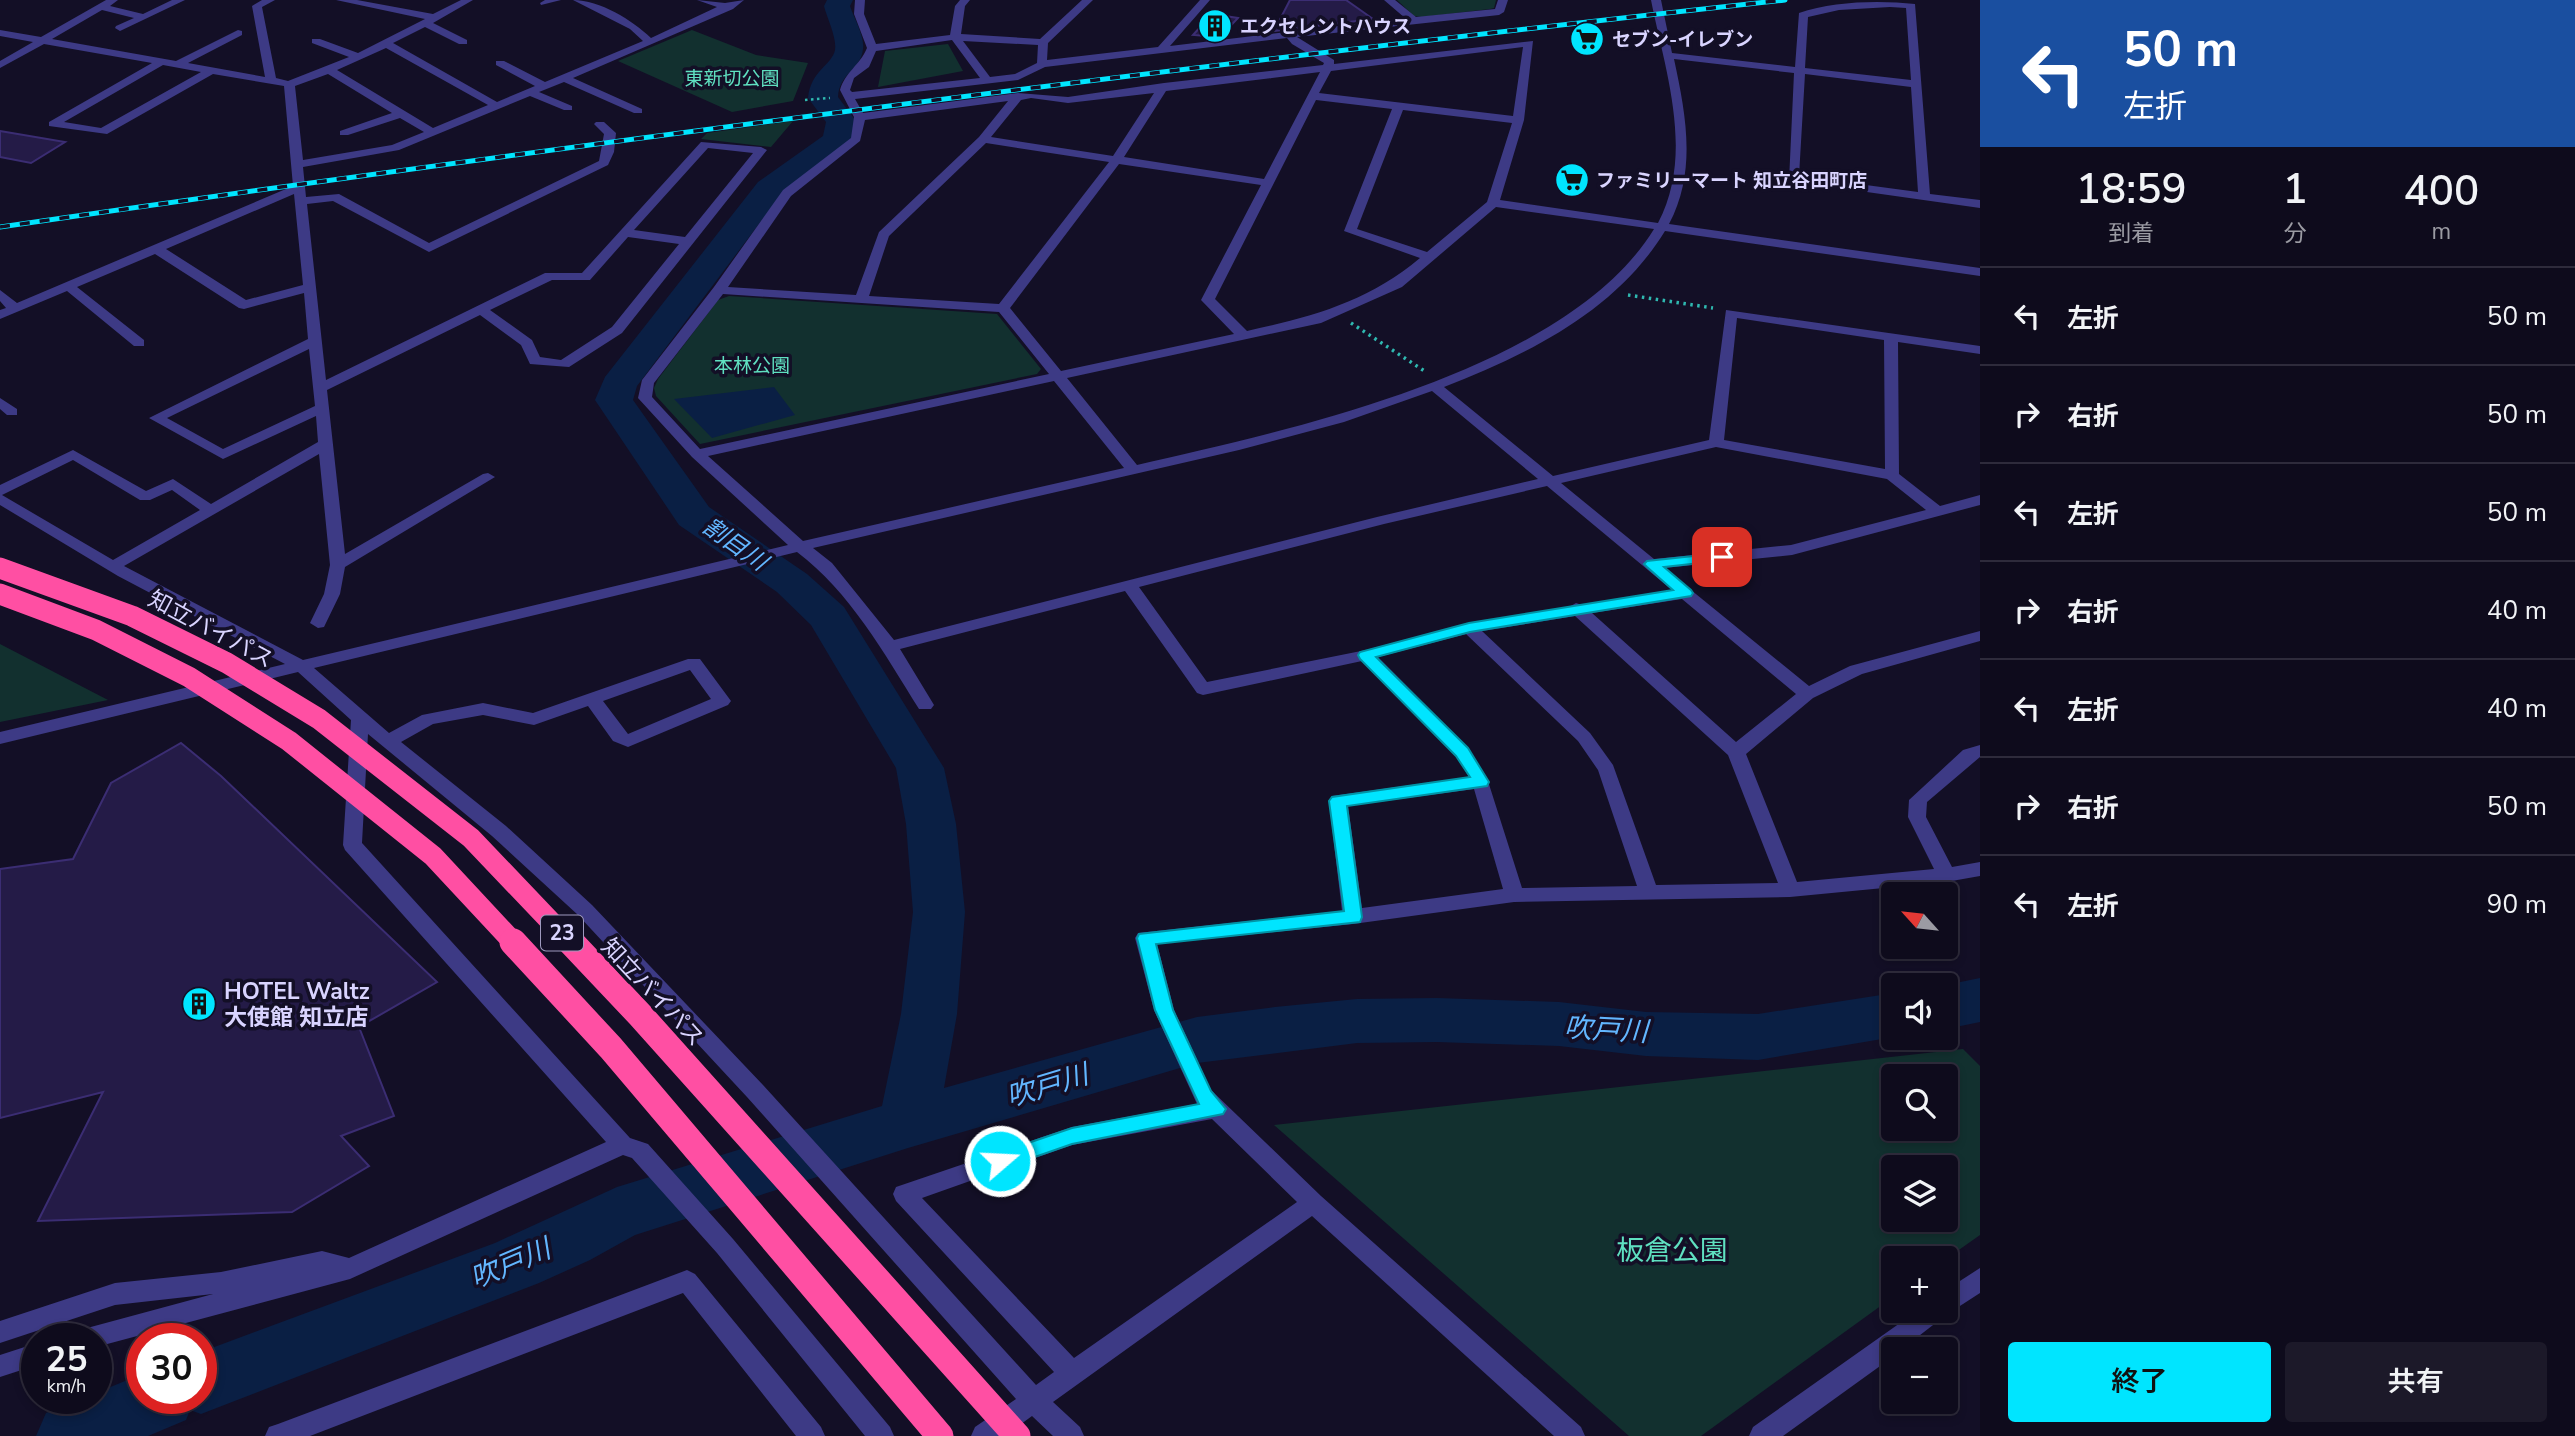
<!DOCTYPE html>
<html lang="ja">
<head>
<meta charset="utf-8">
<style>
  :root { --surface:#0e0b1c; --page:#1c1929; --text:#f1f3f6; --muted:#9b9ba3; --line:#2e2b3b; --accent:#00e5ff }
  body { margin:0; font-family:"Nunito Sans","Noto Sans JP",sans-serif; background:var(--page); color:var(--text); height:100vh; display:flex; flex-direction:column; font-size:26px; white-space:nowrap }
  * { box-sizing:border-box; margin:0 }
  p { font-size:23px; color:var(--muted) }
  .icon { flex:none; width:38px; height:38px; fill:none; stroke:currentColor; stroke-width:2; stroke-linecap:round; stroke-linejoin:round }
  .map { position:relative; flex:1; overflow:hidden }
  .sheet { display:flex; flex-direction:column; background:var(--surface); width:595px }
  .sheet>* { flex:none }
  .guide { background:#1a4fa0; color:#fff; overflow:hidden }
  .needle { width:46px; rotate:297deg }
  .fabs { position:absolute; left:1881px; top:882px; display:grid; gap:14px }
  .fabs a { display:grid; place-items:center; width:77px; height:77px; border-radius:7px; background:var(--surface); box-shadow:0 4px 10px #0003,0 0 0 2px var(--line); font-size:35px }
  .speed { position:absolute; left:21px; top:1323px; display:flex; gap:14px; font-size:35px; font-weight:700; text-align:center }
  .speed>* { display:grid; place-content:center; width:91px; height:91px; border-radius:50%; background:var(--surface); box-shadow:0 4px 10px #0003,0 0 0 2px var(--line); line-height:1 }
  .speed small { font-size:18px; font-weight:400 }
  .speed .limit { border:10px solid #d22; background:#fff; color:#111 }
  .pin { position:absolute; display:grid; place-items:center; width:60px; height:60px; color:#fff; margin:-30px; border-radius:14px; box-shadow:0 4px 10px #0006 }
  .me { position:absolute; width:77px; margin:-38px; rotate:71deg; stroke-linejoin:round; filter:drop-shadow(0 0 5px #0008) }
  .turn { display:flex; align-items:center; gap:24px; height:147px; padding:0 28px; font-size:32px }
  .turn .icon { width:91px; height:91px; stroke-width:2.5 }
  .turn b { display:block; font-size:49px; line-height:60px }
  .eta { display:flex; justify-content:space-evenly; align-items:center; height:119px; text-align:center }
  .eta b { font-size:42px; font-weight:600; line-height:49px }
  .cta { display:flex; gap:14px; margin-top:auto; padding:14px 28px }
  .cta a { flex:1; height:80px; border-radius:7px; background:var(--accent); color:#111; font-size:28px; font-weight:600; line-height:80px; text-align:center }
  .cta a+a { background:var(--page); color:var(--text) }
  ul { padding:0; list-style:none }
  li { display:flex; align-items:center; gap:21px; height:98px; padding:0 28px; border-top:2px solid var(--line) }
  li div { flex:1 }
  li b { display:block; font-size:26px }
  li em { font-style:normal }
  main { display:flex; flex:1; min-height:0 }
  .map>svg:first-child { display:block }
  .green { fill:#12302f; fill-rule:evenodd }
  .water { fill:#0a1f44 }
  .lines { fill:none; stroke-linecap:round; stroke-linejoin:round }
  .river { fill:#0a1f44; fill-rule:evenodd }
  .building { fill:#241b47; stroke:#3b2d73; stroke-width:2 }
  .path-far1 { stroke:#2fb8b0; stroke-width:2.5; stroke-dasharray:2.5 3.5; stroke-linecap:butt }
  .path { stroke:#2fb8b0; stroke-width:3.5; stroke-dasharray:2.5 4.5; stroke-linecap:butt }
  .minor { fill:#3d3a85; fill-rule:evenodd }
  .rail-casing { stroke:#00e5ff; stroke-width:5 }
  .rail { stroke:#130f26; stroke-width:3.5; stroke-dasharray:10; stroke-linecap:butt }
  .highway-bridge-far1 { stroke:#ff4fa3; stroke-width:21 }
  .highway-bridge { stroke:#ff4fa3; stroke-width:27 }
  .route { fill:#00e5ff; stroke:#0095a6; stroke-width:2 }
  .labels { text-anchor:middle; stroke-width:7; stroke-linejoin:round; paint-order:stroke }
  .far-poi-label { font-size:19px; font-weight:bold; fill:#d9d4ff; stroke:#130f26; text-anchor:start }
  .far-park-label { font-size:19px; fill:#5fe0c0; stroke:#130f26 }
  .shield { fill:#130f26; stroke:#9e99be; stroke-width:2 }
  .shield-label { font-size:21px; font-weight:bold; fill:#d9d4ff }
  .street-label { font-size:23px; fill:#d9d4ff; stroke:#130f26 }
  .poi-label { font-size:23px; font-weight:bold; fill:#d9d4ff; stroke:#130f26; text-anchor:start }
  .water-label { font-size:24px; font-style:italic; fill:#62b6ff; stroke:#130f26 }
  .near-water-label { font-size:28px; font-style:italic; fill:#62b6ff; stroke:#130f26 }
  .near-park-label { font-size:28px; fill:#5fe0c0; stroke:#130f26 }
</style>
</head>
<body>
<main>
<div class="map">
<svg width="1980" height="1436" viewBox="0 0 1980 1436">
  <rect width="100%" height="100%" fill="#130f26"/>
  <!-- green -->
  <path class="green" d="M1397,0H1496L1494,8L1490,9L1422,17L1414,16Z
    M692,30L756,55L808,63L793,101L732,112L618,61Z
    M948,44L963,71L878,87L885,51Z
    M793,121L771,147L701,139L707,133Z
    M729,296L997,314L1041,369L1037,374L700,444L656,396L654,388L658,379L718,300Z
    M0,644L108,700L0,722Z
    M1963,1049L1980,1066V1235L1946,1259L1894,1258L1893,1297L1701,1436H1629L1274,1125ZM1894,1076H1946V1129H1894ZM1894,1167H1946V1220H1894Z"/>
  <!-- water -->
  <path class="water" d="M774,387L795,415L712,438L674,399Z"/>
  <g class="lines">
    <!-- river -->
    <path class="river" d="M827,0H853L850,6C854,18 865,37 863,49C861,70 839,73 838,97L856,121L853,140L849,147L780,196L637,386L633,400L709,507L807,574L844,607L944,768L956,824L965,912L957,1014L944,1088L1197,1017L1275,1007L1357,999L1437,998L1559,1002L1646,1012L1758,1014L1894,993V1037L1758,1060L1646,1056L1559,1046L1437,1042L1357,1043L1197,1063L908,1148L635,1235L590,1260L539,1283L201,1414L190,1410L186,1420L148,1436H36L46,1413L82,1398H96V1393L142,1374V1398H201V1352L495,1243L617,1187L882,1106L901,1014L913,912L906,824L896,768L811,625L777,592L679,525L595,400L605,377L758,182L823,136L826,122L808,98C811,70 832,65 835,50C837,38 827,18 824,6Z
      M1980,978V1022L1946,1029V985Z"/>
  </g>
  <!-- building -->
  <path class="building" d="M1290,0H1346L1373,19L1274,31Z
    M1212,14L1238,18L1220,37L1193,35Z
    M0,131L65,142L31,163L0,157Z
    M181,743L221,776L437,982L359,1027L394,1116L341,1136L369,1166L292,1212L38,1221L103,1092L0,1118V869L73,859L111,783Z"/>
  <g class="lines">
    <!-- path-far1 -->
    <path class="path-far1" d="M805,100L830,98"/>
    <!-- path -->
    <path class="path" d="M1628,295L1713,308
      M1351,323L1426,372"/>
    <!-- minor -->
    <path class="minor" d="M106,0H118L110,6L143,14L172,0H185L120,31L115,28L116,26L134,18L102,10L52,39L176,61L238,30L242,31V35L188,63L265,77L252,6L262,0H275L262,7L276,78L288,81L349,57L312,43V39H320L358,53L425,19L336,0H357L433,14L461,0H473L433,23L467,40V44H459L425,27L393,43L497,102L535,86L496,65V61H504L545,82L643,41L630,29L573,0C600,0 632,20 651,38L717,7L697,0L725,3L744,0L733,9L573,78L642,109V113H634L564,82L539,92L572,106V110H564L530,96L399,150L303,167L306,197L339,194L429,243L599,161L604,134L594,124L596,122H604L616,133L614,152L608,165L429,252L333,201L307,204L326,380L545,273H582L701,142L761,147L767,150L622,333L569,367L530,364L521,345L480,315L327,390L345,554L483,474L488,473L495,477L345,567L340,594L324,627L318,628L310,623L324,594L330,565L319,454L124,566L303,660L788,545L692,457L638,398L642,380L714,287L783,190L851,138L854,117L840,90C845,72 860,65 867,48L854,14L855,0H865L864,14L876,44L950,35L955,6L960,0H970L965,6L961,34L1040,39L1082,0H1093L1048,43L1047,60L1158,47L1200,0H1210L1170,46L1405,18L1384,0H1395L1416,17L1495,9L1498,0H1508L1504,12L1499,15L1297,37L1334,60V64L1533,41L1524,120L1500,200L1658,223C1695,153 1665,71 1651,0H1661L1672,53L1795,67L1799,13C1833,1 1880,0 1915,4L1930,194L1980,200V208L1789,181L1794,73L1674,59C1686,115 1697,171 1669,224L1980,268V276L1665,231C1616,311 1529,354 1444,387L1553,476L1709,440L1726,310L1980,346V354L1898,342L1899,474L1940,506L1980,495V505L1792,555L1664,568L1809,686L1850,666L1980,631V641L1862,674L1813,698L1746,754L1797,882L1934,869L1908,817L1909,800L1963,750L1980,745V757L1927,802L1926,817L1952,867L1980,862V876L1946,882L1790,897L1514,902L1353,924L1157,944L1174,1010L1211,1090L1321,1196L1581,1427L1585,1436H1554L1312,1216L1053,1402L1080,1427L1084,1436H1053L1032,1416L1005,1436H971L975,1427L1016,1399L747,1097L578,915L492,836L368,734L362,843L630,1138L648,1144L733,1239L890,1427L894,1436H865L717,1253L632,1158L623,1155L350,1279L96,1347V1339H73L76,1331L213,1294L115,1305L0,1343V1321L115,1283L221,1272L322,1251L349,1258L606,1142L345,850L343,845L351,720L298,672L0,744V732L285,664L118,576L0,505V485L73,450L146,491L173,479L211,504L318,442L316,416L223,459L149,418L308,339L304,293L244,309L239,308L155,254L77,287L144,340V346H134L67,291L0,319V310L6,308L0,301V290L17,303L293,186L284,86L213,74L107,134L49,126V122L152,63L44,44L0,68V61L33,42L0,36V30L41,37ZM1890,7L1906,8L1911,80L1805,68L1808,17L1839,10ZM1287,38L1292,44L1324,63L1323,65L1164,83L1068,97L1018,93L863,113L855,99L1018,80L1045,67ZM952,40L980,78L852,92L850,90L854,78L869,67L876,51ZM963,41L1038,45L1037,63L1015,74L990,77ZM1523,47L1513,116L1319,93L1331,71ZM386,48L488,105L433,128L337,70ZM163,65L201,72L101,128L64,122ZM1320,72L1264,179L1124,157L1166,91ZM328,74L392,113L340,131V135H348L400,118L424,132L392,145L303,160L295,86ZM1805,74L1911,87L1918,192L1799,176ZM1154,93L1113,156L991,137L1021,100L1031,98L1068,103ZM1316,100L1392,109L1344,231L1420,258C1368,302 1311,317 1247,331L1215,299ZM1008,101L979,137L879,232L856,295L728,287L791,196L860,141L865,120ZM1403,110L1512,123L1487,202L1427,252L1357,229ZM986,143L1109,162L999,304L869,296L889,236ZM708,148L753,153L685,237L634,230ZM1119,164L1261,185L1201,300L1234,334L1061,371L1010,308ZM294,194L303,285L246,300L166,249ZM1496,207L1654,229C1567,371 1290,430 1137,465L1067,378L1321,323L1402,287ZM628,237L679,244L612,327L561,360L540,357L532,340L490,310L552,280H590ZM723,294L999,312L1049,374L700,449L652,397L654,383ZM1737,318L1884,340L1885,469L1724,440ZM309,349L315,406L223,449L167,418ZM1054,381L1124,468L803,541L708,456ZM1432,391L1538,479L1377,517L894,640L832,563L813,548L1239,450L1344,422ZM1716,447L1887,479L1926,510L1791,545L1654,559L1561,483ZM73,460L140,500H150L172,490L200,510L113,560L2,495ZM1547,486L1672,590L1582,605L1576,603L1569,607L1469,623L1366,650L1207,682L1139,587L1384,524ZM797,552C850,592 884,653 919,709H931L934,705L900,649L1125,591L1197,693L1203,695L1362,661L1456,756L1469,777L1332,796L1329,801L1342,911L1138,933L1135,938L1154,1010L1197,1104L1072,1127L896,1187L893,1194L896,1201L1054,1372L1036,1385L763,1085L592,905L506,826L401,742L433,724L483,715L534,725L588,706L613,741L628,747L728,705L731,701L700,659H688L533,713L483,703L422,715L389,733L314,668ZM1682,599L1796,694L1736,742L1592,613ZM1575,616L1728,755L1778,883L1656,885L1613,765L1590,733L1482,631ZM1466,634L1578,741L1598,770L1637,886L1522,888L1487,778L1468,748L1378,657ZM690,670L711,699L628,734L603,701ZM1474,789L1503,889L1362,908L1348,806ZM1212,1119L1297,1202L1074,1358L922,1198L1072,1145Z
      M545,0H561L541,5L540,3Z
      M0,398L17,409V415H7L0,409Z
      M1980,1268V1293L1946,1315L1902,1349H1894V1356L1783,1436H1749L1753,1427L1917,1311H1946V1290Z
      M687,1270L695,1274L821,1427L825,1436H796L683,1293L310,1436H265L269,1427L278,1424Z
      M37,1343V1365L0,1377V1355Z"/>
    <!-- rail casing -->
    <g class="rail-casing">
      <path id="rail" d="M0,227C594,141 1189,65 1785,0"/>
    </g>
    <!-- rail -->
    <use href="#rail" class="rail"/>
    <!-- highway-bridge-far1 -->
    <path class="highway-bridge-far1" d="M0,568L132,616L227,663L319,719L471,838L572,944
      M0,594L96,630L189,677L289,741L433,856L515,944"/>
    <!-- highway-bridge -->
    <path class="highway-bridge" d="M513,942L611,1048L940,1436
      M571,942L640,1015L1017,1436"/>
  </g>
  <!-- route -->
  <path class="route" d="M1722,553L1727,554L1729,557L1727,560L1664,567L1691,590L1693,593L1691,596L1470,632L1376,657L1468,748L1489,782L1487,786L1347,806L1362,917L1360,922L1156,944L1173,1010L1211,1091L1226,1109L1223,1114L1072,1144L1000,1169L993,1167L990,1161L993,1155L1072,1128L1199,1104L1155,1010L1137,938L1139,934L1344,911L1329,801L1332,797L1470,777L1456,756L1360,659L1358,655L1360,652L1469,623L1673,590L1647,567L1644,564L1647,561Z"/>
  <!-- icons -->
  <defs>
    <g id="building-disc" transform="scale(1.75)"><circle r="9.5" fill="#00e5ff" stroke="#130f26"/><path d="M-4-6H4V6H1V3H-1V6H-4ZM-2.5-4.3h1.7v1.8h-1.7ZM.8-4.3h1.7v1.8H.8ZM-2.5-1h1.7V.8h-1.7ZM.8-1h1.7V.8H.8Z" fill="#111"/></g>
    <g id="supermarket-disc" transform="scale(1.75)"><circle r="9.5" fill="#00e5ff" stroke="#130f26"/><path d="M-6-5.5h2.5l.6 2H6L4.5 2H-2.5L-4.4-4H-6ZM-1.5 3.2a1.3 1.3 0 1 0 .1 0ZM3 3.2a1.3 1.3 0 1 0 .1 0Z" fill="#111"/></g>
  </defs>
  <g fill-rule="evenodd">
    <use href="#building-disc" x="1215" y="26"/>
    <use href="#supermarket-disc" x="1587" y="39"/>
    <use href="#supermarket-disc" x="1572" y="180"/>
    <use href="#building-disc" x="199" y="1004"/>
  </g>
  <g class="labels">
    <!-- far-poi labels -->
    <g class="far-poi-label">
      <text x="1240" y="33">エクセレントハウス</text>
      <text x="1612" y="46">セブン-イレブン</text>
      <text x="1596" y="187">ファミリーマート 知立谷田町店</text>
    </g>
    <!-- far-park labels -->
    <g class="far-park-label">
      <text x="732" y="85">東新切公園</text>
      <text x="752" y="372">本林公園</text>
    </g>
    <!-- shield labels -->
    <rect class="shield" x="541" y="915.5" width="42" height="35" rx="5"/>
    <g class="shield-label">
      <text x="562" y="940">23</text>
    </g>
    <!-- street labels -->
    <g class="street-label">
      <text transform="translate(211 629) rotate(28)" y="8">知立バイパス</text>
      <text transform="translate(653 992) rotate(47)" y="8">知立バイパス</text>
    </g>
    <!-- poi labels -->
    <g class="poi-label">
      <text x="224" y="999">HOTEL Waltz<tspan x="224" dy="26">大使館 知立店</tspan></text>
    </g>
    <!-- water labels -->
    <g class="water-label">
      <text transform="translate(735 544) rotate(35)" y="8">割目川</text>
    </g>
    <!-- near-water labels -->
    <g class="near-water-label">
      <text transform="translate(1606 1029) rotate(3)" y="10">吹戸川</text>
      <text transform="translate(1047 1085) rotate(-17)" y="10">吹戸川</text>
      <text transform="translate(510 1263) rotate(-23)" y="10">吹戸川</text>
    </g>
    <!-- near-park labels -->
    <g class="near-park-label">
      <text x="1672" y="1260">板倉公園</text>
    </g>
  </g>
</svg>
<div class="fabs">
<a><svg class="needle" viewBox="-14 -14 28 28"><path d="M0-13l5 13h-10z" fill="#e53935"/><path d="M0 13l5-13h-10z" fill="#9b9ba3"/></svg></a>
<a><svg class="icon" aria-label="sound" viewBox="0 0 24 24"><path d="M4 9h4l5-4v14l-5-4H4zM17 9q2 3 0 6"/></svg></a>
<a><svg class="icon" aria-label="search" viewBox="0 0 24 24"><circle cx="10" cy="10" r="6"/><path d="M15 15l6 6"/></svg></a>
<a><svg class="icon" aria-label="layers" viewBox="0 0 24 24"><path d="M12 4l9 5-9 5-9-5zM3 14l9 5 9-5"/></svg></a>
<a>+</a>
<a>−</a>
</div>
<div class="speed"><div>25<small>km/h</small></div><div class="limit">30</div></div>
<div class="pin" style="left:1722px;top:557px;background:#d93025"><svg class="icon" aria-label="arrive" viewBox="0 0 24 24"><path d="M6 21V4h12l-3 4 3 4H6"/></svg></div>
<svg class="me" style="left:1000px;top:1161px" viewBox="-20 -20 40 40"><circle r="17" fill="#00e5ff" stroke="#fff" stroke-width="3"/><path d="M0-11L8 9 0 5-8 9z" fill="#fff"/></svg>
</div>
<section class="sheet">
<div class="guide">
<div class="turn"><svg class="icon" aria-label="left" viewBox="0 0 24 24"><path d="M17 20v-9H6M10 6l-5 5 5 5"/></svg><div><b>50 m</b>左折</div></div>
</div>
<div class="eta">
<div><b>18:59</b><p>到着</p></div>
<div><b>1</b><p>分</p></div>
<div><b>400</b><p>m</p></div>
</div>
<ul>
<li><svg class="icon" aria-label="left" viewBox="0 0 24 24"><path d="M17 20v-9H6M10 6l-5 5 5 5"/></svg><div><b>左折</b></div><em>50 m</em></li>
<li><svg class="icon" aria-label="right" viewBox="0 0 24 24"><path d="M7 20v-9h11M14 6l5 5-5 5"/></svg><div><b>右折</b></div><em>50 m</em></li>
<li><svg class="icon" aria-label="left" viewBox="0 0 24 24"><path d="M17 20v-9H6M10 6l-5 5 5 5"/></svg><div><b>左折</b></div><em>50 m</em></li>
<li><svg class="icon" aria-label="right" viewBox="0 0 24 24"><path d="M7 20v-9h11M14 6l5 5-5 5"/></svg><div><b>右折</b></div><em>40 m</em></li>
<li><svg class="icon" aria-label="left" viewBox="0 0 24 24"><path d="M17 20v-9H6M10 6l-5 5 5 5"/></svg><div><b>左折</b></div><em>40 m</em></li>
<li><svg class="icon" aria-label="right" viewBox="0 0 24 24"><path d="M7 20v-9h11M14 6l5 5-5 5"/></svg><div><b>右折</b></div><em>50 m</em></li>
<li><svg class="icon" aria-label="left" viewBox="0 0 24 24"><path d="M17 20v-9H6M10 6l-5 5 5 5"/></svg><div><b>左折</b></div><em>90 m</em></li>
</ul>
<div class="cta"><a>終了</a><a>共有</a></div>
</section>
</main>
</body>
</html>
